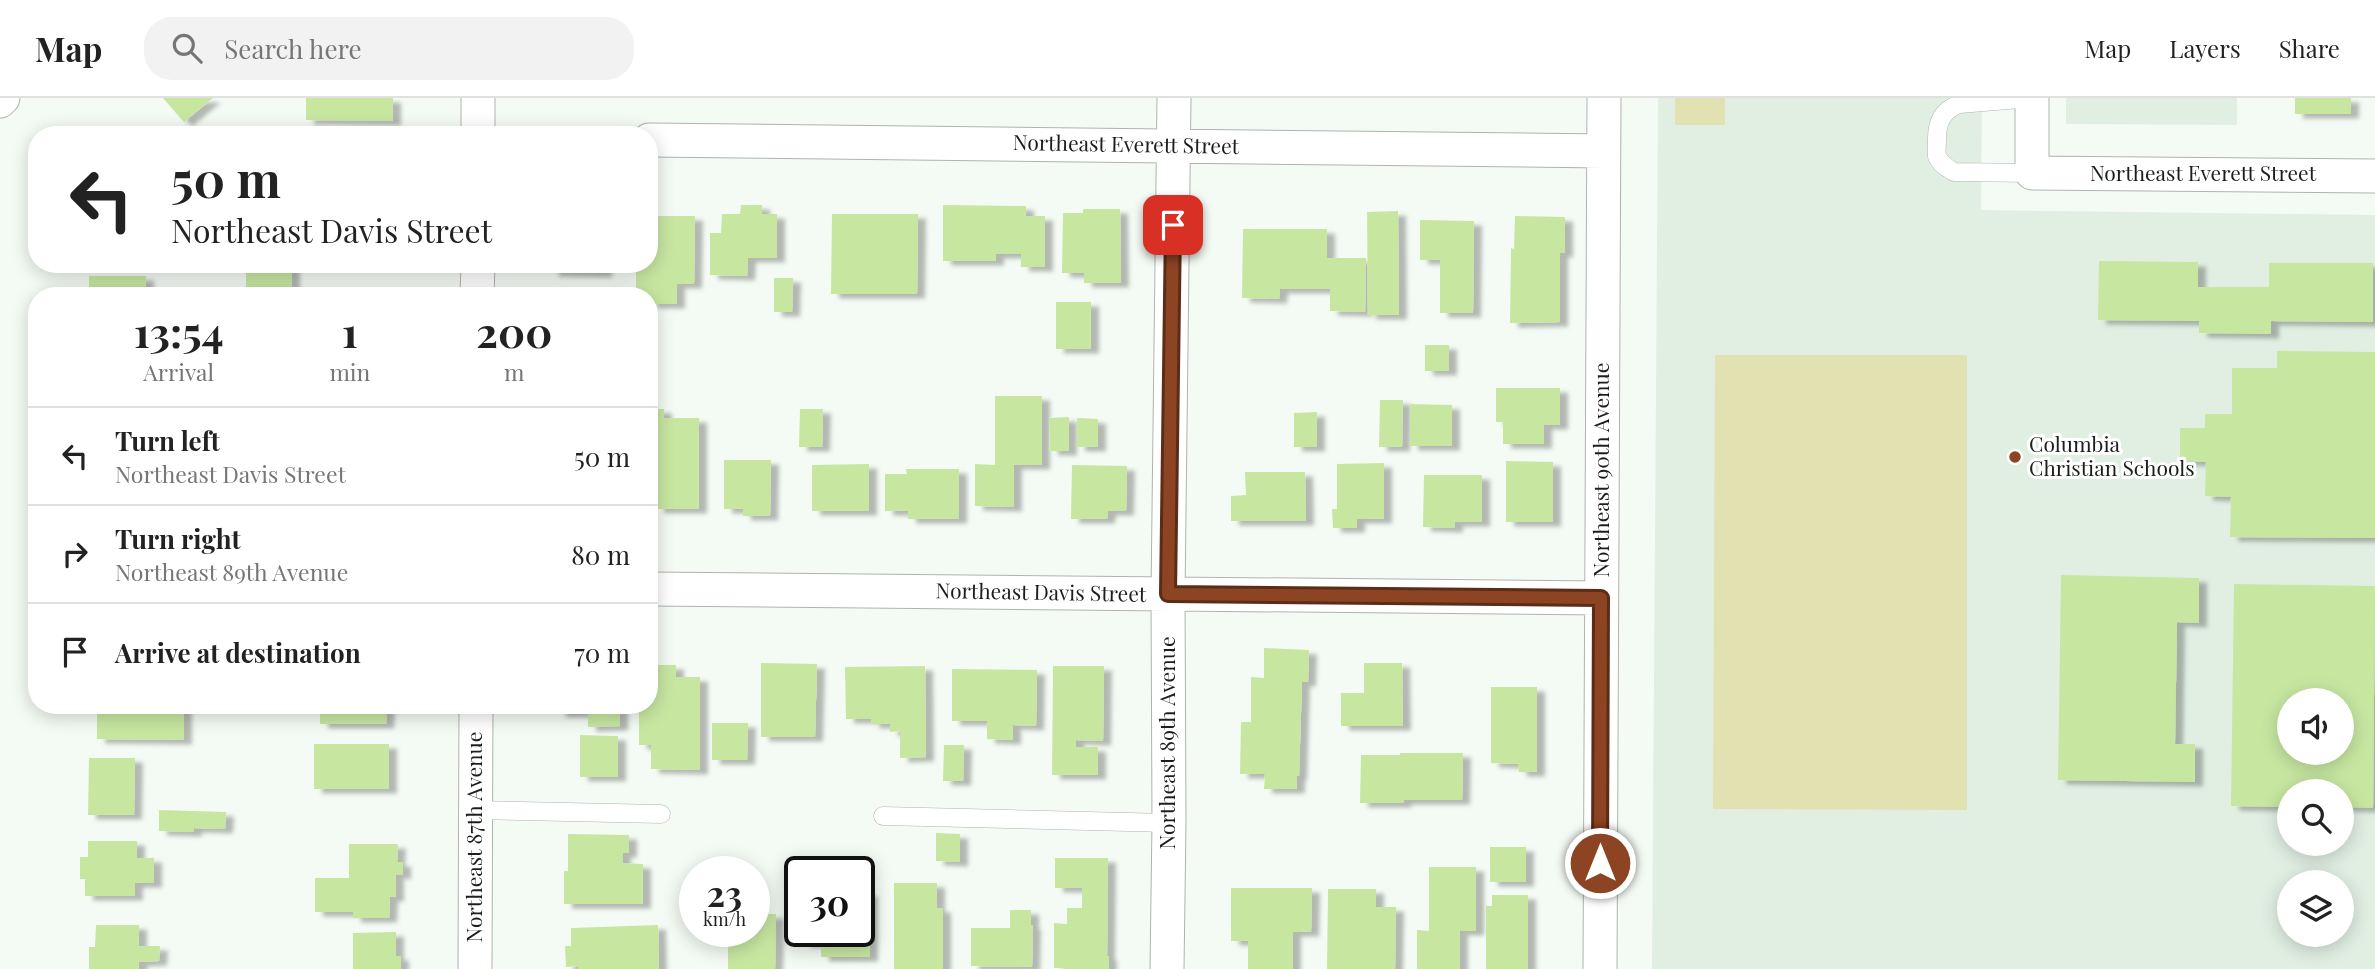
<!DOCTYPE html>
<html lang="en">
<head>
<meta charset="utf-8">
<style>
  :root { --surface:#fff; --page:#f2f2f2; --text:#222; --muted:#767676; --line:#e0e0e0 }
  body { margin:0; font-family:"Playfair Display",serif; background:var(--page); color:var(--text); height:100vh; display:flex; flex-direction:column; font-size:26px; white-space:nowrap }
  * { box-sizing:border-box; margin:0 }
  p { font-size:23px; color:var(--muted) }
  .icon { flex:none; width:38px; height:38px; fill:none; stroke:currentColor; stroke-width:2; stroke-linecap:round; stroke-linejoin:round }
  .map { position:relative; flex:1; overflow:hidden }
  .drawer { position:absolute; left:28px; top:189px; width:630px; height:427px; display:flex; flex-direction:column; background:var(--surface); border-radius:28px; box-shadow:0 4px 18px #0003 }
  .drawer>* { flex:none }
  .top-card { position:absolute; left:28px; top:28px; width:630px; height:147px; border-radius:28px; box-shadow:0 4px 18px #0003; background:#fff; color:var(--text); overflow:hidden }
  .buttons { position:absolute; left:2277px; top:590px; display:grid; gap:14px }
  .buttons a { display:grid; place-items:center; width:77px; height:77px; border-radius:50%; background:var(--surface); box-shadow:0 4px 18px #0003; font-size:35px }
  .speed { position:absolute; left:679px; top:758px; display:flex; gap:14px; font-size:35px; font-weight:700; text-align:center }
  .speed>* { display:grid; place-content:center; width:91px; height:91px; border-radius:50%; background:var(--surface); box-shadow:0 4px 18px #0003; line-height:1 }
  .speed small { font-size:18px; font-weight:400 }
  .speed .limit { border:4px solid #111; border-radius:10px; background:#fff; color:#111 }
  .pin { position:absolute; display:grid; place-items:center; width:60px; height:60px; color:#fff; margin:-30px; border-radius:14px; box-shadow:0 4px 10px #0006 }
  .me { position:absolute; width:77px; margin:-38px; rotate:0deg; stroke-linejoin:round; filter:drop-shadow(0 0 5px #0008) }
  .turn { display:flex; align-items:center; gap:24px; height:147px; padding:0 28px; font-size:32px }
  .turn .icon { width:91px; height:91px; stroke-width:2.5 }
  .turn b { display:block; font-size:49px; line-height:60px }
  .eta { display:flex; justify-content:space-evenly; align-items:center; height:119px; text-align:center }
  .eta b { font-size:42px; font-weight:700; line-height:49px }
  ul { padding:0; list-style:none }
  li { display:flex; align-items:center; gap:21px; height:98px; padding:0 28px; border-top:2px solid var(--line) }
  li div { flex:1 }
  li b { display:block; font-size:26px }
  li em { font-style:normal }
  header { display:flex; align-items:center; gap:42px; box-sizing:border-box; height:98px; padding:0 35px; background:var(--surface); border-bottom:2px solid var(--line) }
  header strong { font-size:33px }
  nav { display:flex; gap:38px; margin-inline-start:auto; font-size:24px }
  .search { width:490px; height:63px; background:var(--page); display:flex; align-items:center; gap:18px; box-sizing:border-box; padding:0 24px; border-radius:28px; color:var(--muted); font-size:26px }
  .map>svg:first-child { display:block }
  .built { fill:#e1efe3; fill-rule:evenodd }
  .green { fill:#e2e1b1 }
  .building { fill:#c7e7a1; fill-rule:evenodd; filter:url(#shadow) }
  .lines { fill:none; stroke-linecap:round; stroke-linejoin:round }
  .lane-casing { stroke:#adb4ae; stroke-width:19 }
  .street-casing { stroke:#adb4ae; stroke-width:35 }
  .lane { stroke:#fff; stroke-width:18 }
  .street { stroke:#fff; stroke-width:33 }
  .route-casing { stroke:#5b2c17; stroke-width:18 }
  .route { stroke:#8c4423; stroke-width:12 }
  .poi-dot { fill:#8c4423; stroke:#fff; stroke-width:2.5 }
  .labels { text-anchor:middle; stroke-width:6; stroke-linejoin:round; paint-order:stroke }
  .street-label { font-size:21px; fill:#1b1e1b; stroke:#fff }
  .poi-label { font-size:21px; fill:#1b1e1b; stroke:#fff; text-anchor:start }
</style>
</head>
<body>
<header>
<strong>Map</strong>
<div class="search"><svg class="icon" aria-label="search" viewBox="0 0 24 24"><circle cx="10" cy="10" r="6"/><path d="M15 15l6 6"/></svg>Search here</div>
<nav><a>Map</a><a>Layers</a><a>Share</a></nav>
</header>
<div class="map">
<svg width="2375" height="871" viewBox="0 0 2375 871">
  <defs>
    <filter id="shadow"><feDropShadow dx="8" dy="4.5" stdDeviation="2" flood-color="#0004"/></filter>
  </defs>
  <rect width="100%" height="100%" fill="#f4fbf4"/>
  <!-- built -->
  <path class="built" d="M1658,0H1982L1981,112L2375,117V871H1652ZM2289,602H2342V654H2289ZM2289,693H2342V746H2289ZM2289,784H2342V836H2289Z
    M2066,0H2237V27L2066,26Z"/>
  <!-- green -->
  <path class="green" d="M1675,0H1725V27H1675Z
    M1715,257H1967V712L1713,711Z"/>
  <!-- building -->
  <path class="building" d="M163,0H213L184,24Z
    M306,0H393V23L306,22Z
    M2295,0H2351V16H2295Z
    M320,30H415V37H320Z
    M741,107H762V116H777V160H748L747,178L710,177V135H721L722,116H740Z
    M943,107L1026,108V118H1045V169H1021V156H996V163H943Z
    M1083,111H1120L1121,185H1084V175H1062L1063,115H1083Z
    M1398,113L1399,217H1368L1367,114Z
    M832,116H918L917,196H831Z
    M655,118H695L694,186H677V206H649V198H636V166H649V160H655Z
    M1515,118L1565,119V155H1560V224L1510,225L1511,150L1514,151Z
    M1420,122L1474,123L1473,215H1440V162H1420Z
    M1243,131H1327V160H1366L1365,214L1330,213V191H1280L1279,201L1242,200Z
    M2099,163L2198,164V189H2269V165H2373V224L2271,223V236L2199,235V223L2098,222Z
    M246,166H292V198H246Z
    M551,166H604V175L551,174Z
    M89,178H146V198H89Z
    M774,180H793L792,214H774Z
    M1056,204H1091V251H1056Z
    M1425,247H1449V273H1425Z
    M2277,253L2375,254V440L2230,439L2231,399L2205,398L2206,364L2180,363V330H2205V316H2232V270H2277Z
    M1496,290H1560V327H1544V346H1503V324H1496Z
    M995,298H1042V367H1014V409L975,408V366L995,367Z
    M1380,302H1403L1402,349H1379Z
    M1410,306L1452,307V348H1410Z
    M649,311H664V320H699V411H656V371H649Z
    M800,311H823L822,349H799Z
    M1317,314V349H1294V315Z
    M1069,319V353H1050L1049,320Z
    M1077,320L1098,321V349H1077Z
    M724,362H771L770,418H743V411H724Z
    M1506,363L1553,364V424H1506Z
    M1384,365V421H1357V430H1333L1332,411H1337V366Z
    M869,366V413H812V367Z
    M1072,367L1127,368L1126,413H1108L1107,421H1071Z
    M906,371H959V421H908V413H885V376H907Z
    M1245,374H1305L1306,423H1231V398L1246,397Z
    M1424,377H1482V424H1455V430L1423,429Z
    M2061,477L2199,480V525L2177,524L2175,646H2195V684L2058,682Z
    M2234,486L2375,488L2373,710L2342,709V693H2289V709L2231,708ZM2289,602H2342V654H2289Z
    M1264,550L1309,552L1308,584H1302L1299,678H1297V691H1264L1265,676H1240L1241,624H1251V579L1264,580Z
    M761,565L817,566L815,639H761Z
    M1364,565H1402L1403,628H1341V595H1364Z
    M649,567H676V579H700V672L651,671V647H639V607H649Z
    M925,568L926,659L900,660V633L890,634V626H871L872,621H846L845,569Z
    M1053,568H1104L1103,643L1076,642V649H1098V677H1052Z
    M952,571L1037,572L1036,628L1013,627V642L987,641V623H952Z
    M1491,589H1537V674H1519L1518,666L1491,665Z
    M97,607H184V642L97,641Z
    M320,607H387L386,626H320Z
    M558,607H620V628L588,629V615H558Z
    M712,625H748L747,662H712Z
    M580,637L618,638V679H580Z
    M314,646H389V691H314Z
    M944,647H964L963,683H943Z
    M1400,655H1463L1462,702H1404L1403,705H1360L1361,657H1400Z
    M89,660H135L134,717H88Z
    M159,712L226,714L225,731L194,730V734L159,733Z
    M936,735L960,736V764L936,763Z
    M568,736L629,737V755H623V765L643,766V806H564V773H568Z
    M88,743H137V760H154V785H135V798H85V781H80V759H88Z
    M349,746H398L397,764H403V777L396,776V799H390L389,820H353V814H315V780H349Z
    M1490,749H1526V784H1490Z
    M1055,760H1108L1107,858H1109V871L1054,870V825L1067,826V810H1082V790H1055Z
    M804,761H852V774H804Z
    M1429,769H1476V833H1460V871H1417V832L1429,833Z
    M894,785H937V810H943V871H894Z
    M1231,790H1312L1311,834H1293V871H1248V843H1231Z
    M1328,791H1376V809H1396L1395,871H1327Z
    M859,794H870V859H821V845H803L804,833H859Z
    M1492,797H1528V871H1486V808H1492Z
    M1010,812H1031V827H1033L1032,869L971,868V830H1010Z
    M754,816H776L775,871H728V833H754Z
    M96,827H139V848H160L159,863L139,864V871H89V849H95Z
    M658,827L659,871H578V868L566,869L565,848H571V830Z
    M396,834V858H401V871H353V835Z"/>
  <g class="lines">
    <!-- lane casing -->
    <g class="lane-casing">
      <path id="lane" d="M2032,0L1959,6C1942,13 1937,24 1937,41C1937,46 1936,54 1937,58C1940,66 1947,70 1954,74L2032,75
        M475,712L661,716
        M883,718L1169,725"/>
    </g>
    <!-- street casing -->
    <g class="street-casing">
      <path id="street" d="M2032,0V75L2375,78
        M0,3L3,0
        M478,37V0
        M649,42L1603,53
        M477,198L478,166
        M649,491L1601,500
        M475,871L476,607
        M1167,871L1169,725L1168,497L1174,0
        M1600,871L1604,0"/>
    </g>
    <!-- lane -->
    <use href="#lane" class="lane"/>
    <!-- street -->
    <use href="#street" class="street"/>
  </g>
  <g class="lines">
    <!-- route casing -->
    <g class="route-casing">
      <path id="route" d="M1173,127L1168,496L1601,500L1600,765"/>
    </g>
    <!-- route -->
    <use href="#route" class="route"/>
  </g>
  <!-- markers -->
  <circle class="poi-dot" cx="2015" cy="359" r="7"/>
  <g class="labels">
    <!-- street labels -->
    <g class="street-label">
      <text transform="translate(1126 47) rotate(1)" y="7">Northeast Everett Street</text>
      <text x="2203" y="83">Northeast Everett Street</text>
      <text transform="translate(1602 372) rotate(-90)" y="7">Northeast 90th Avenue</text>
      <text transform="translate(1041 495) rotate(1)" y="7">Northeast Davis Street</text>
      <text transform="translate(1168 645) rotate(-90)" y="7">Northeast 89th Avenue</text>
      <text transform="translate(475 739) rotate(-90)" y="7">Northeast 87th Avenue</text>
    </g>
    <!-- poi labels -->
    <g class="poi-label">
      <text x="2029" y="354">Columbia<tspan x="2029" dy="24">Christian Schools</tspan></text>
    </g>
  </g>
</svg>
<div class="buttons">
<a><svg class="icon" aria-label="sound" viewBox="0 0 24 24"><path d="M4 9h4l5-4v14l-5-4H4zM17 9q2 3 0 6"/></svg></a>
<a><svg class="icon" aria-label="search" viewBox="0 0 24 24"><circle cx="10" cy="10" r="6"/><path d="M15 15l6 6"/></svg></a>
<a><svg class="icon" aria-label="layers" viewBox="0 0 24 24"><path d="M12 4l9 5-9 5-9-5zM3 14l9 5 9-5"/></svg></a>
</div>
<div class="speed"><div>23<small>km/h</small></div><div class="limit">30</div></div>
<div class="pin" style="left:1173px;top:127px;background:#d93025"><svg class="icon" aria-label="arrive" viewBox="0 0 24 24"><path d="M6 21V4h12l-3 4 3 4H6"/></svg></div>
<svg class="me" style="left:1600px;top:765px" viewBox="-20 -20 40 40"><circle r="17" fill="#8c4423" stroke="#fff" stroke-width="3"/><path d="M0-11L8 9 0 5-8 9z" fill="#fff"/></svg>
<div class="top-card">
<div class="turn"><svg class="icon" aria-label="left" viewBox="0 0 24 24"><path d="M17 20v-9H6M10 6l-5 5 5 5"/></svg><div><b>50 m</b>Northeast Davis Street</div></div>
</div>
<section class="drawer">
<div class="eta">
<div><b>13:54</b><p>Arrival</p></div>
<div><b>1</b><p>min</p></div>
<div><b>200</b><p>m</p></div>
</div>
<ul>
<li><svg class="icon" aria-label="left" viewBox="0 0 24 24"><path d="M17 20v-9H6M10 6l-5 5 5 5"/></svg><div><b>Turn left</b><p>Northeast Davis Street</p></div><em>50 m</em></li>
<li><svg class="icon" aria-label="right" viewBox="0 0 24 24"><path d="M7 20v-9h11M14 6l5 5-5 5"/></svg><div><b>Turn right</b><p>Northeast 89th Avenue</p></div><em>80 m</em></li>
<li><svg class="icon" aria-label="arrive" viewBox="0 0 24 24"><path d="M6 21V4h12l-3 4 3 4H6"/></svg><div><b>Arrive at destination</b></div><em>70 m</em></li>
</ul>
</section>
</div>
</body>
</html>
